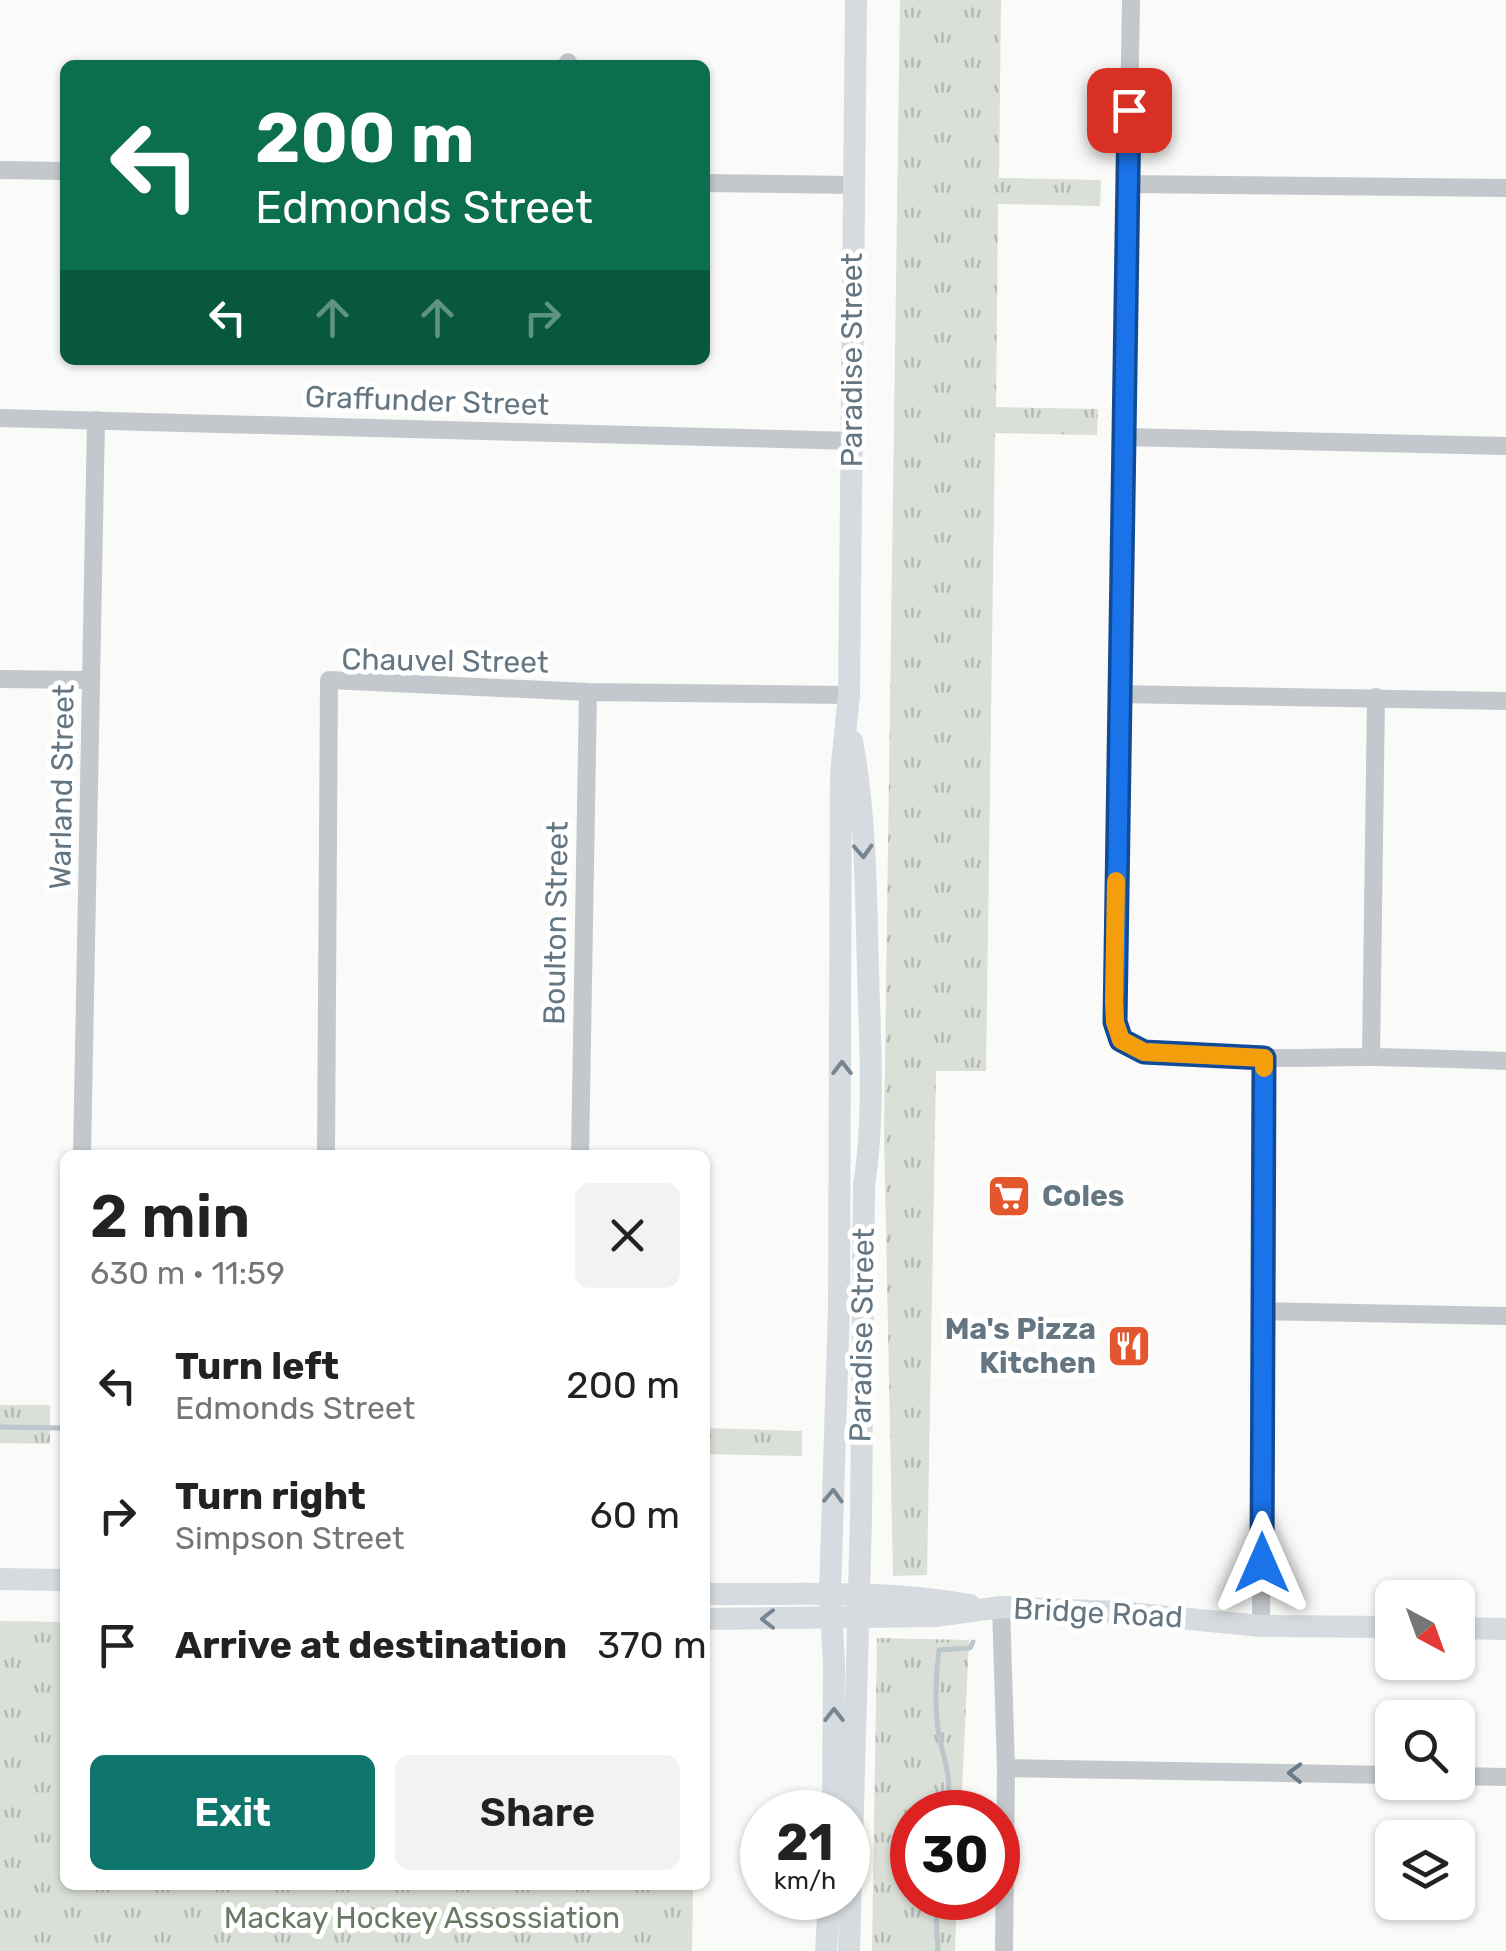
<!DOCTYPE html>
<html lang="en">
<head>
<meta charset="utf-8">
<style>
  :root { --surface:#fff; --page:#f2f2f2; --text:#222; --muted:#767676; --accent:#0f766e }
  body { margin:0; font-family:Rubik,sans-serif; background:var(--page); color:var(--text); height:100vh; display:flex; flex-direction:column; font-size:38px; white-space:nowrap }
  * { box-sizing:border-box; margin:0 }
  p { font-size:32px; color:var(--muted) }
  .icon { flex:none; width:55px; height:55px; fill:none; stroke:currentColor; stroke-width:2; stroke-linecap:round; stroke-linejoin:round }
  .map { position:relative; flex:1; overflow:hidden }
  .drawer { position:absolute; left:60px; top:1150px; width:650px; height:740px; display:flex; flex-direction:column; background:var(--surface); border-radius:15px; box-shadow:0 2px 8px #0004 }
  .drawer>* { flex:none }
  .guide { position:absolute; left:60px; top:60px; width:650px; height:305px; border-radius:15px; box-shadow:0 2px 8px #0004; background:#0b6e4f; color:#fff; overflow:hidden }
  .needle { width:65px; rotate:139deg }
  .buttons { position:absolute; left:1375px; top:1580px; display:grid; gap:20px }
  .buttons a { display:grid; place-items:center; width:100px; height:100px; border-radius:15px; background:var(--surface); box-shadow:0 2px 8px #0004; font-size:50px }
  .speed { position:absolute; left:740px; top:1790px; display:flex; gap:20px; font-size:50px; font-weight:700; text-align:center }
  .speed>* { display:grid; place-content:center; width:130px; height:130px; border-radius:50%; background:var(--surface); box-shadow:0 2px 8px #0004; line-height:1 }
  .speed small { font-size:25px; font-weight:400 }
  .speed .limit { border:15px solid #d22; background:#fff; color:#111 }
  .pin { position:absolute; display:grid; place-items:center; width:85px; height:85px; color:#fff; margin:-42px; border-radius:20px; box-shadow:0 5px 15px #0006 }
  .me { position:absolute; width:110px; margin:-55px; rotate:0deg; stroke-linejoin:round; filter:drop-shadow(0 0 8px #0008) }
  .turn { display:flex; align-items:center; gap:35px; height:210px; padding:0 30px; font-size:45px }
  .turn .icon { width:130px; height:130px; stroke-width:2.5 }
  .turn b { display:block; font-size:70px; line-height:85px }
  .lanes { display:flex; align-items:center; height:95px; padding:0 30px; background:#0003; justify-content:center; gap:50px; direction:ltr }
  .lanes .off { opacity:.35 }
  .round { display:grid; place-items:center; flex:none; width:105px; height:105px; border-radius:15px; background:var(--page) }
  .summary { display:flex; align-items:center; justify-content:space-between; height:170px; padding:0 30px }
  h1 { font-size:60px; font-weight:600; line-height:75px }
  .primary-button { display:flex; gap:20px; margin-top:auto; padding:20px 30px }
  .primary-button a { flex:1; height:115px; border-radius:15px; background:var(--accent); color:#fff; font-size:40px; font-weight:600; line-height:115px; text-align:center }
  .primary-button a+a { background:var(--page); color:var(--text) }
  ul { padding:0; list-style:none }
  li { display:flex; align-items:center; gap:30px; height:130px; padding:0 30px }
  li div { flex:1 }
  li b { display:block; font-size:38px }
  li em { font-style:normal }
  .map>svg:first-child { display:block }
  .park { fill:url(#park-tufts) }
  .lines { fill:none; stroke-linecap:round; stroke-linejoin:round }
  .stream { stroke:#bbc7cb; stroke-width:5 }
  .street { stroke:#c3c8cc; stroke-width:18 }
  .secondary { stroke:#d6dbdf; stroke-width:22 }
  .oneway { stroke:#768591 }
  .oneway2 { stroke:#6a7a87 }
  .route-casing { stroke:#114b97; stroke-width:25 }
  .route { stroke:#1a73e8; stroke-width:18 }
  .slow { stroke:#f59e0b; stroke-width:18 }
  .labels { text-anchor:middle; stroke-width:10; stroke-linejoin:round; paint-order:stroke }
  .street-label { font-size:30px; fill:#657683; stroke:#fff }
  .poi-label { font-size:30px; font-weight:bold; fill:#657683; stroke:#fff; text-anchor:start }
  .park-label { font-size:30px; fill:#687a64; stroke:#fff }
</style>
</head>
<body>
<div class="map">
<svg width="1506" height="1951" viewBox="0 0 1506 1951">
  <defs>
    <pattern id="park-tufts" width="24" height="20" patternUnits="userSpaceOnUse" patternTransform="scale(2.5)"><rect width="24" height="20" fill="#dadfd7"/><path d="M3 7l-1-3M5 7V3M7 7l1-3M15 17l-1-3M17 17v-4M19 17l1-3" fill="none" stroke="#b4b9b4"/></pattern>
  </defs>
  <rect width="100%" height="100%" fill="#fafaf8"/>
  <!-- park -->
  <path class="park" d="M900,0H1001L999,178L1101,180L1100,206L998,204L996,407L1098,409L1097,435L995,433L986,1071H936L927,1575L893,1576L884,1132Z
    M0,1405H50V1444L0,1443Z
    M705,1428L802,1431V1456L705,1454Z
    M0,1621L65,1622V1885H693L692,1951H0Z
    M877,1638L969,1640L961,1812H912V1898H957L955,1951H872Z"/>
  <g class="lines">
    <!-- stream -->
    <path class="stream" d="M0,1427L65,1428
      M943,1812C958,1780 939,1753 937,1721C935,1698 936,1672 939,1650L970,1648L973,1642
      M935,1898L938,1951"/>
    <!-- street -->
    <path class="street" d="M1131,0L1114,1001L1115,1022L1121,1040C1155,1066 1324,1056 1374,1057C1418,1058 1462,1059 1506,1061
      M568,65V62
      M0,170L65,171
      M705,183L852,185
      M1128,184L1506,188
      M0,418L853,441
      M1124,437L1506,446
      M0,679L91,680
      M1118,694L1506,701
      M1371,1057L1376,697
      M82,1155L96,420
      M326,1155L329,680L588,692L849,695
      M580,1155L588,692
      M1263,1311L1506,1316
      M1001,1607L1006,1768L1004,1951
      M1261,1626L1264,1058
      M1006,1768L1392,1775
      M1458,1776L1506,1777"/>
    <!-- secondary -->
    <path class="secondary" d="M0,1579L65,1580
      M705,1594C793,1595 883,1589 970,1605
      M705,1619L935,1616L1001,1607L1118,1612L1261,1626L1392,1627
      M1458,1628L1506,1629
      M833,1812L834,1663L830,1593L839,1308L841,774L849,695L856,0
      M826,1951L829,1898
      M849,1951L861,1518L864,1186C875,1115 870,1043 868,971C866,895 866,816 852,741"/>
  </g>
  <!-- one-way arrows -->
  <defs><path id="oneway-chevron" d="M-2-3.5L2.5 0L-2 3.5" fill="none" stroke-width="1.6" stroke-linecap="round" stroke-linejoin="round" transform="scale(2.5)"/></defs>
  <g class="oneway">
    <use href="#oneway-chevron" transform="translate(863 851) rotate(87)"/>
    <use href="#oneway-chevron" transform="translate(842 1068) rotate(-90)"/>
    <use href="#oneway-chevron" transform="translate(833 1496) rotate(-88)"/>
    <use href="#oneway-chevron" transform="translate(768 1619) rotate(180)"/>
    <use href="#oneway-chevron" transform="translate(834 1715) rotate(-90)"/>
  </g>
  <use class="oneway2" href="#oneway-chevron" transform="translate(1295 1773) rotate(-179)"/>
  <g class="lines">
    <!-- route casing -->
    <g class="route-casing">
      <path id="route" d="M1129,110L1115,1022L1121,1040L1144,1052L1264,1058L1262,1563"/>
    </g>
    <!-- route -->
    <use href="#route" class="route"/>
    <!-- slow -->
    <path class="slow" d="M1116,881L1114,1002L1115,1022L1121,1040L1144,1052L1264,1058V1068"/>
  </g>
  <!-- icons -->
  <defs>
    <g id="supermarket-square" transform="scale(2.25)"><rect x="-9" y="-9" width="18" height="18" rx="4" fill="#e4572e" stroke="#fff"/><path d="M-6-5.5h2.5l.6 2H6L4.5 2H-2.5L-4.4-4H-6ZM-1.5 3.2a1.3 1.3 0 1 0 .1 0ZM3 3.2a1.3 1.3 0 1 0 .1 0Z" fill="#fff"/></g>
    <g id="restaurant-square" transform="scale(2.25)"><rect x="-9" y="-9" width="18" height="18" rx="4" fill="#e4572e" stroke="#fff"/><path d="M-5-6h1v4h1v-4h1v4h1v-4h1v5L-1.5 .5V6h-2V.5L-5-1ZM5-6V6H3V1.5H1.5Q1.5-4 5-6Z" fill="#fff"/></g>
  </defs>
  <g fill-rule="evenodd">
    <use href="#supermarket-square" x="1009" y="1196"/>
    <use href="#restaurant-square" x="1129" y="1346"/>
  </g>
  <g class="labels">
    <!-- street labels -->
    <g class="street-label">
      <text transform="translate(852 360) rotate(-90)" y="10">Paradise Street</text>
      <text transform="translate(427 401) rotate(2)" y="10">Graffunder Street</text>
      <text transform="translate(445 661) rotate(1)" y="10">Chauvel Street</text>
      <text transform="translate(62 787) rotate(-89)" y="10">Warland Street</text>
      <text transform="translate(556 923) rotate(-89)" y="10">Boulton Street</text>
      <text transform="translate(862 1335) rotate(-89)" y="10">Paradise Street</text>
      <text transform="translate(1098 1613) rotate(3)" y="10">Bridge Road</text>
    </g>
    <!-- poi labels -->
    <g class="poi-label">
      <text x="1042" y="1206">Coles</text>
      <text x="1096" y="1339" text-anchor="end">Ma's Pizza<tspan x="1096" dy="34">Kitchen</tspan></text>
    </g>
    <!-- park labels -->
    <g class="park-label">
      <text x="422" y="1928">Mackay Hockey Assossiation</text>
    </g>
  </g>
</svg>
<div class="buttons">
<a><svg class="needle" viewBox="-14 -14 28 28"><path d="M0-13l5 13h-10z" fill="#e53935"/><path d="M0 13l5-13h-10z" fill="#767676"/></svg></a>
<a><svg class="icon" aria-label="search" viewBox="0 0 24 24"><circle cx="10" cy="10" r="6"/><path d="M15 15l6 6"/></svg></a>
<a><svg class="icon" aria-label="layers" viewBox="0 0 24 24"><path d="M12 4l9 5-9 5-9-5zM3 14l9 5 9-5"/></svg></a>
</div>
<div class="speed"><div>21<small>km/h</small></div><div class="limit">30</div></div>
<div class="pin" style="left:1129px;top:110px;background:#d93025"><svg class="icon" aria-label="arrive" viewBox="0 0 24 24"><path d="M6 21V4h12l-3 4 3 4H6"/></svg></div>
<svg class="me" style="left:1262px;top:1563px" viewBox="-20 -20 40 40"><path d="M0-17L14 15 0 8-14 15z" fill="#1a73e8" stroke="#fff" stroke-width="4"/></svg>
<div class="guide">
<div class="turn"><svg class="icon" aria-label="left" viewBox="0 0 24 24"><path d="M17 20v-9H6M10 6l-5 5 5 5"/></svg><div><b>200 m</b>Edmonds Street</div></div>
<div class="lanes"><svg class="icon" aria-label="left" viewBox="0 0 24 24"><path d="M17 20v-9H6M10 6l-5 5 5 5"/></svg><svg class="icon off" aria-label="ahead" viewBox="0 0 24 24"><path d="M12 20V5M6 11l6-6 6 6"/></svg><svg class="icon off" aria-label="ahead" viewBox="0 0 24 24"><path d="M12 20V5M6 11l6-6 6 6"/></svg><svg class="icon off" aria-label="right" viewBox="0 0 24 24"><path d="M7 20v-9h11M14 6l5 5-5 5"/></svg></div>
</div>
<section class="drawer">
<div class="summary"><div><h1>2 min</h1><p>630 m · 11:59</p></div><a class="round"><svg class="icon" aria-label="close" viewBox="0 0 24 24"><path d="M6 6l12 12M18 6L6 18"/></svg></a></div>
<ul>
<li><svg class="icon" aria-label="left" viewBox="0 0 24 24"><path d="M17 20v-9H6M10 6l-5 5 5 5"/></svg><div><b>Turn left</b><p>Edmonds Street</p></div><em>200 m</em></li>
<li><svg class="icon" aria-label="right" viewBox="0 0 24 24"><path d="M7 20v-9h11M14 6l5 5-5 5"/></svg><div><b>Turn right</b><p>Simpson Street</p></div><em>60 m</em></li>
<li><svg class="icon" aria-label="arrive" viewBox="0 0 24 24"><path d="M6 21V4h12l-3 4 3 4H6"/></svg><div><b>Arrive at destination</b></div><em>370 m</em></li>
</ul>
<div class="primary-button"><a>Exit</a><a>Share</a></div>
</section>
</div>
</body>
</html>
